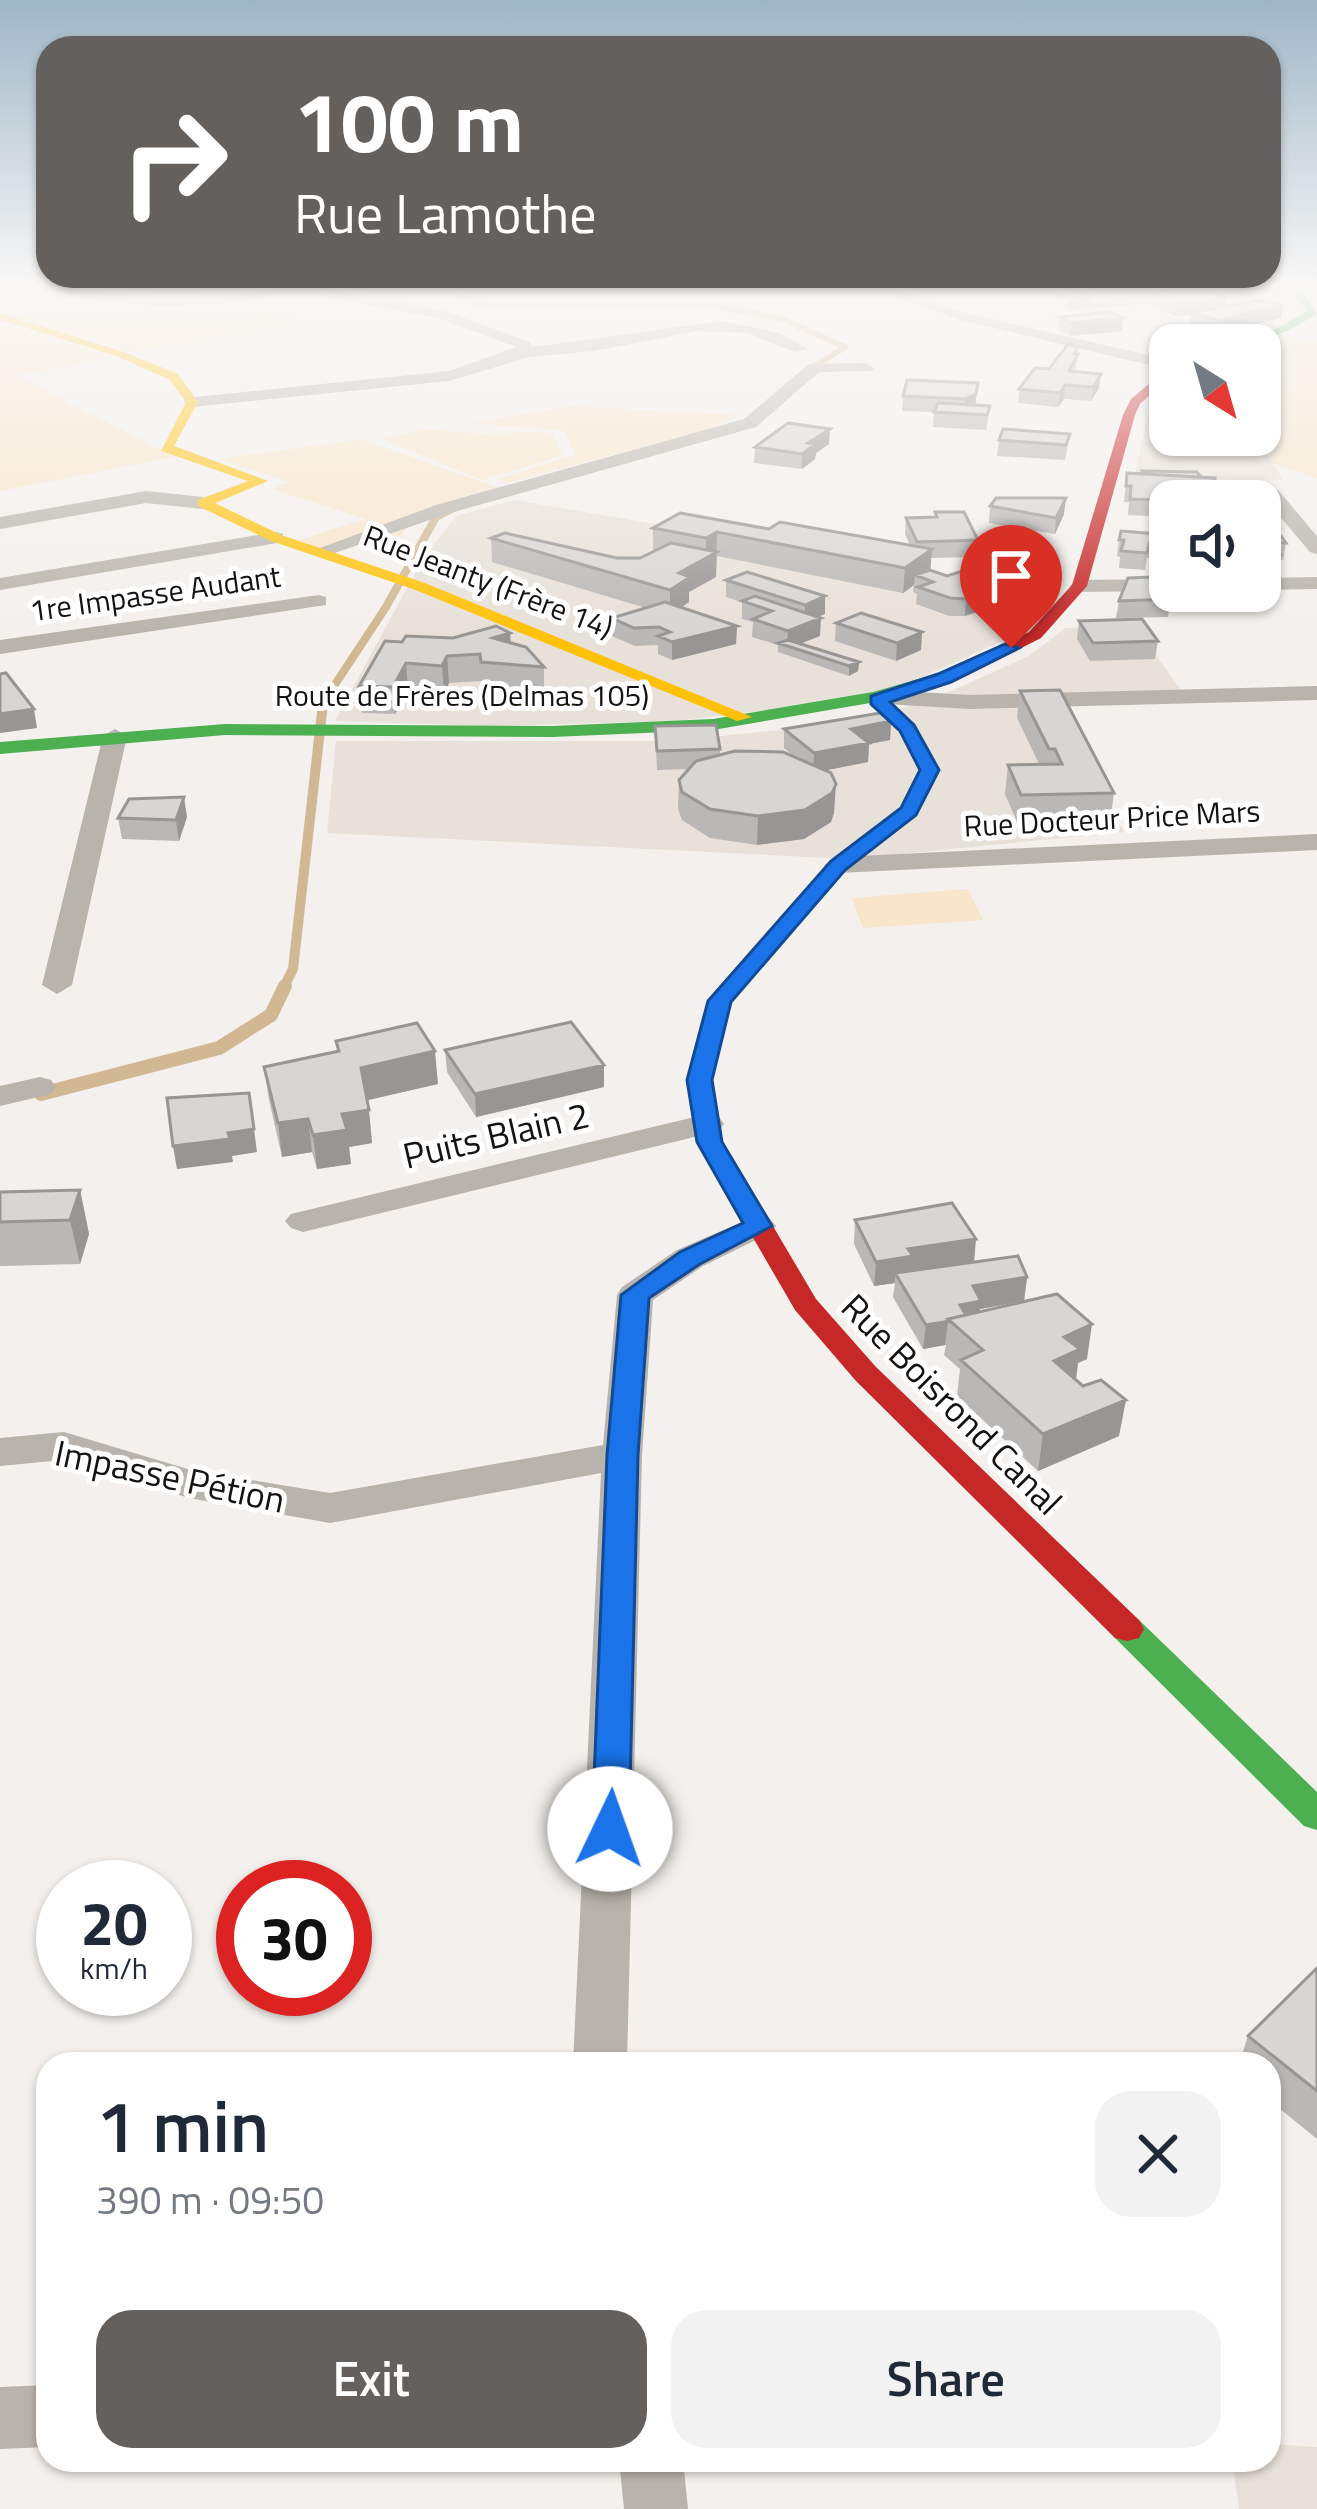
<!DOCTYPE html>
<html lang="en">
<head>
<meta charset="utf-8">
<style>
  :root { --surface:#fff; --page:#f2f2f3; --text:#1f2937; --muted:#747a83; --accent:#63605e }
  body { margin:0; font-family:"Titillium Web",sans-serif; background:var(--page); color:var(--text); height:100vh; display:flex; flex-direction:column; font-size:45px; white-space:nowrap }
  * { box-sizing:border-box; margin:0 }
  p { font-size:39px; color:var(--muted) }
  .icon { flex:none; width:66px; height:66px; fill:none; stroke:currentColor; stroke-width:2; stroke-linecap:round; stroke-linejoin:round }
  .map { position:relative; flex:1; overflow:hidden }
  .sheet { position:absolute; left:36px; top:2052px; width:1245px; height:420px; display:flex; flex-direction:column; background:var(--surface); border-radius:36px; box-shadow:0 3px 9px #0004 }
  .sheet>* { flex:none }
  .guide { position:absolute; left:36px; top:36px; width:1245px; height:252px; border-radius:36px; box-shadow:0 3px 9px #0004; background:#63605e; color:#fff; overflow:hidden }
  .needle { width:78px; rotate:143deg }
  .tools { position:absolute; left:1149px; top:324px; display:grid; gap:24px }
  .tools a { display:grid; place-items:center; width:132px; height:132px; border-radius:24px; background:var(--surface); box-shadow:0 3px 9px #0004; font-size:60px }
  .speed { position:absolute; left:36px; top:1860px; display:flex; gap:24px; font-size:60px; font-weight:700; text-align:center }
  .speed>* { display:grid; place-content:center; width:156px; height:156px; border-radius:50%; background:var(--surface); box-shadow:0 3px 9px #0004; line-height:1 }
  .speed small { font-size:30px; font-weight:400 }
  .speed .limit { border:18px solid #d22; background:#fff; color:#111 }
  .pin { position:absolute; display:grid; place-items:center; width:102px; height:102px; color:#fff; margin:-123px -51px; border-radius:50% 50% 50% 0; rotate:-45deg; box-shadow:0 0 12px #0007 }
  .pin .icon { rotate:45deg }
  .me { position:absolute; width:132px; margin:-66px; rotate:3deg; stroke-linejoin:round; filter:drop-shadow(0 0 9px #0008) }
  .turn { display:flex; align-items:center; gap:42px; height:252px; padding:0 60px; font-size:54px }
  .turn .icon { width:156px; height:156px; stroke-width:2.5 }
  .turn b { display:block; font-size:84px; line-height:102px }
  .round { display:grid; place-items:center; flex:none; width:126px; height:126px; border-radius:36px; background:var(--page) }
  .summary { display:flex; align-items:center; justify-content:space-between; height:204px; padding:0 60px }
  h1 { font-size:72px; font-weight:600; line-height:90px }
  .button { display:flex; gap:24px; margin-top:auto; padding:24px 60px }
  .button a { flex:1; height:138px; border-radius:36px; background:var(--accent); color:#fff; font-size:48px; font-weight:600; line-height:138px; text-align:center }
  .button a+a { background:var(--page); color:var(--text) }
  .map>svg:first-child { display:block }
  .built { fill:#e8e1da }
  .green { fill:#f8e5ca }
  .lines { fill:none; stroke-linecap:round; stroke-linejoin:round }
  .stream-far3 { stroke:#d1b893; stroke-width:6 }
  .stream-far2 { stroke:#d1b893; stroke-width:8 }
  .stream-far1 { stroke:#d1b893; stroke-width:10 }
  .stream { stroke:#d1b893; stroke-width:14 }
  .street { fill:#b8b3ac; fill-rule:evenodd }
  .fast { fill:#4caf50; fill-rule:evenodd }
  .slow { fill:#ffc107; fill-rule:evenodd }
  .jam { fill:#c62828; fill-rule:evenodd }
  .wall { fill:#bab8b6 }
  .shaded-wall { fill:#979694 }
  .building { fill:#d8d6d4; stroke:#979694; stroke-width:3 }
  .route { fill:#1a73e8; stroke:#114b97; stroke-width:3 }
  .labels { text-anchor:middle; stroke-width:10; stroke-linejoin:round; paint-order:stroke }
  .far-street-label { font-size:30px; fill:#151311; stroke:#fff }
  .street-label { font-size:36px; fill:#151311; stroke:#fff }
</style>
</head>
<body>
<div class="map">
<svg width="1317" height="2509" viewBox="0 0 1317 2509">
  <rect width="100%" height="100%" fill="#f3f0ed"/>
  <!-- built -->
  <path class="built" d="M1170,396V435H1257L1283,480L1135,476L1148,414Z
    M514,500L971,578L1058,598L1009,638L875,698L674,721L490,726L335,721L422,560L456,516Z
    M1066,628L1138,629L1187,699L1055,704L1124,832L849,859L327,833L336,741H674L865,721L949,692L1029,656Z
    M1269,2444L1317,2447V2509H1239L1232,2460H1269Z"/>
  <!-- green -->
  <path class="green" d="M247,294L306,324L129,352L13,317L54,307L153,319L182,300Z
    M0,323L117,357L17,375L174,457L0,491Z
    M1292,337L1317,342V478L1276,465L1258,435L1260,349Z
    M571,406L737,415L713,428L507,483L497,479L576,454L564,431L470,423Z
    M431,429C470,436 512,431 553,433L562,456L482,480L379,438Z
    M360,439L500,488L410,522L402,535L327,551L299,540L366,519L272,489L289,482L219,459Z
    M968,889L983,920L863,928L852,898Z"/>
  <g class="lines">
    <!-- stream-far3 -->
    <path class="stream-far3" d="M461,284L455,293L483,306H718L782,319L845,347L802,374"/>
    <!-- stream-far2 -->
    <path class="stream-far2" d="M330,692L386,607L436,517L452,509"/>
    <!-- stream-far1 -->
    <path class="stream-far1" d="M283,989L293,969L323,703L332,689"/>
    <!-- stream -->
    <path class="stream" d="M41,1094L219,1048L271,1015L285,986"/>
    <!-- street -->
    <path class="street" d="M24,284L164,297L231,295L308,284L448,312L530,342L532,347L723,321L779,333L808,349L795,352L747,333L698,331L594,351L529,357L449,381L192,407L184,402L186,398L449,371L516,347L438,318L298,292L231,303L164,306L98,301Z
      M862,284H881L969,314L1170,360V370L960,320Z
      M1297,284L1302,291L1070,310L1063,306L1070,302Z
      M866,363L874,368L872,371L819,372L756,427L450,513L326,556L309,552L436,505L744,419L809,364Z
      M1264,490H1278L1317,536V554L1310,552L1264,498Z
      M146,491L203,497L212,503L203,509L146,503L0,529V517Z
      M276,532L283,534V542L0,590V578Z
      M1317,577V589L1260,590V578Z
      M1170,579V591L1079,592L1069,586L1079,580Z
      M319,595L326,597V605L0,654V640Z
      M1317,686V700L969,709L886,704L874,697L886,690L969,695Z
      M115,729L127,736L72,985L57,994L42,985L103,736Z
      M1317,834V850L838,873L824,865L838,857Z
      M40,1077L51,1080L56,1087L51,1094L0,1106V1086Z
      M707,1114L719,1117L724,1124L719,1131L303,1232L291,1228L285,1221L291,1214Z
      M758,1215L770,1219L776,1226L770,1233L703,1266L653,1300L642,1455L627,2064H573L601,1473L330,1523L189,1498L63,1460L0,1466V1438L64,1432L191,1470L330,1493L603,1445L617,1295L622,1287L677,1250Z
      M48,2385V2447L0,2449V2387Z
      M619,2460H683L688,2509H624Z"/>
    <!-- fast -->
    <path class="fast" d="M1287,284H1297L1317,314C1290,330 1263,345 1230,345L1278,328L1307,311Z
      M960,667L969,672L966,676L876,702L713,730L552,737L225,735L0,754V742L225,724L552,726L713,719L873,692Z
      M1127,1617L1139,1620L1317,1792V1830L1304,1826L1115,1638L1110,1629L1115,1620Z"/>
    <!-- slow -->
    <path class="slow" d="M0,313L124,352L178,374L198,402L174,446L268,481L215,503L281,535L425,583L752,717L737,721L413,589L271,541L198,506V500L248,481L161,451L186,402L170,380L116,356L0,320Z
      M878,695L914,725L938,770L916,815L845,869L731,1002L711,1080L723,1142L738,1167L734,1172H716L697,1142L687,1080L709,1001L831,861L901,808L920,770L900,731L869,700Z"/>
    <!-- jam -->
    <path class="jam" d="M1170,366V376L1140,404L1135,415L1087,586L1041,638L966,676H954V668L1029,632L1072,585L1123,415L1131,399Z
      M725,1159L738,1167L816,1299L876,1367L1139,1620L1144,1629L1139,1638L1127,1641L1115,1638L856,1381L795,1310L712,1167Z"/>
  </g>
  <!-- wall -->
  <path class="wall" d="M1204,284H1260V285L1209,287Z
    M1046,286L1092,296L1091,302L1069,304L1045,292Z
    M1150,292L1227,299L1225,306L1283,305L1281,318L1217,333L1189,326L1191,315L1174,316L1149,304Z
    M1059,317L1123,318L1122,331L1071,336L1058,330Z
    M1077,354H1078L1075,371L1099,388L1091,401L1064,399L1058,407L1018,403L1019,389Z
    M978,383L975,405L990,406L986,430L933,427L934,412L902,411L903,396Z
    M1260,419L1263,426L1261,441L1227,440L1224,435H1260Z
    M1070,434L1065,460L997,456L999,440Z
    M1197,435H1220L1225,446L1224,454L1183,448L1185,441L1197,437Z
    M829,444L816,453L815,459L802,469L754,463L755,447Z
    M1127,473L1170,501V517L1128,515L1129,502H1124Z
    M1218,486H1248L1258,490L1269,506L1267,522H1260V501H1214Z
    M990,506L1064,514L1055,534L989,523Z
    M935,512L978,540L976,557L931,558L930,571L1009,601L965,616H949L916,604L917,594L913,592L914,585L903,593L717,556L716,577L689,592V602L681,608L737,626L736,644L672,660L658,654V645L635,646L612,636V618L646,608L492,562L491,538L617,558H640L653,552V528L769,529L910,545L905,534L906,518L935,517Z
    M1170,534V559L1147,558L1145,570L1119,568L1120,557L1117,556L1119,540Z
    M1260,536L1286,543L1283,560H1280L1278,572H1260Z
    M726,580L825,596V614L817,617L820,636L800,644L859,662L858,671L849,676L778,652V645L752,637L753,622L742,619V602L726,597Z
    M1171,599L1168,617L1116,618L1119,601Z
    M1079,621L1158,641L1155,659L1090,661L1077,639Z
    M836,623L922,632L921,650L896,661L835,641Z
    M510,633L511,643L544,667V694L483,689L481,681L449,683L444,693L408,690L395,714L362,713L359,686L402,642Z
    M1020,691L1114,793L1110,822L1018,824L1005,794L1008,765L1039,764L1017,718Z
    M891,721L890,740L869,744L868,762L826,770L834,813L831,822L804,839L757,845L710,838L682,820L678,809L679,780L689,769L657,770L655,726L720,749V755L794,757L784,748V729Z
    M187,817L179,841L122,839L118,818Z
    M336,1041L438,1084L367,1100L372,1143L349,1147L351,1164L317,1169L312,1152L282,1157L269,1100L264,1067L337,1051Z
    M445,1050L604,1065V1087L476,1117L447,1072Z
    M80,1190L89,1234L80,1264L0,1266V1192Z
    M855,1220L974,1262L1027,1277L1024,1301L980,1309V1312L1087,1359L1078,1363L1076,1380L1119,1436L1038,1471L957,1396L960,1369L944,1355L946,1345L923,1349L893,1297L895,1283L874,1286L854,1244Z
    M1317,1968V2139L1269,2100V2064H1239L1248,2036Z"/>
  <!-- shaded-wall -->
  <path class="shaded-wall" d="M1092,296L1091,302L1069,304L1070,298Z
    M1227,299L1225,312L1174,316L1176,303Z
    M1283,305L1281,318L1217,333L1219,320Z
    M1123,318L1122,331L1071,336L1072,323Z
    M1101,374L1099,388L1091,401L1093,387Z
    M978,383L975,408L964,413L965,399Z
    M1065,385L1064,399L1058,407L1060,393Z
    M830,429L829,444L816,453L815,459L802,469V454L808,443Z
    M1066,498L1064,514L1055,534L1056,518Z
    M717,532L716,577L689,592V602L670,615V590L679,573L706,558V538Z
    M932,549L930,574L915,575L914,585L903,593L905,568Z
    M1011,584L1009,601L965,616L966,599Z
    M825,596V614L804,622L805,605Z
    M821,618L820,636L791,647L787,646L788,631Z
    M737,626L736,644L672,660V642Z
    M922,632L921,650L896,661L897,643Z
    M510,633L511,659L493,638Z
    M447,656L449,683L444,693L442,666Z
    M859,662L858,671L849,676V666Z
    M406,663L408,690L395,714L393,687Z
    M34,709L37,728L0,733V714Z
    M891,721L890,740L869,744L868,762L813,773L814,753L851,729Z
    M836,784L834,813L831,822L804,839L757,845L758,816Z
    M184,797L187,817L179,841L176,820Z
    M435,1051L438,1084L364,1101L361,1068Z
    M604,1065V1087L476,1117L475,1094Z
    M369,1110L372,1143L349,1147L351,1164L317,1169L313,1135L342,1114Z
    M308,1119L312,1152L282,1157L278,1123Z
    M254,1129L257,1152L232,1156L233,1162L177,1169L173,1146L228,1133Z
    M80,1190L89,1234L80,1264L70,1220Z
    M976,1239L974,1263L895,1273V1283L874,1286L876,1262L908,1249Z
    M1027,1277L1024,1301L980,1309L978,1325L957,1329L960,1305L973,1286Z
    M948,1321L945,1345L923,1349L926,1325Z
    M1092,1324L1087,1359L1078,1363L1075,1385L1054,1361L1064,1337Z
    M1126,1400L1119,1436L1038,1471L1043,1434Z"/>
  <!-- building -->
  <path class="building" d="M1063,285L1092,296L1070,298L1046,286Z
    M1200,287L1227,299L1176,303L1150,292Z
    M1258,300L1283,305L1219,320L1191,313Z
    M1110,312L1123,318L1072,323L1059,317Z
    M1068,344L1078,347L1074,354H1078L1069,371L1101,374L1093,387L1065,385L1060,393L1019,389L1035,368L1049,369Z
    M907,380L978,383L976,394L965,399L903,396Z
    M938,403L990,406L987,415L934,412Z
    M788,423L830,429L808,443L816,444L802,454L755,447Z
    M1003,429L1070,434L1066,445L999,440Z
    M1200,435H1220L1225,446L1185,441Z
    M1142,471L1197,472L1201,477L1143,474Z
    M1127,473L1215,478L1214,501L1130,499L1131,486H1126Z
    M1218,486H1248L1258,490L1269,506H1260V501H1226L1216,492H1222Z
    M996,498H1066L1056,518L990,506Z
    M935,512H964L978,540L917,542L906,518L937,517Z
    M680,513L769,529L780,522L932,549L905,568L717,532L706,538L653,528Z
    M1121,531L1170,535V542L1150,541L1147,553L1121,551L1124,540H1119Z
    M505,533L617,558H640L671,543L717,552L679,573L690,577L670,590L491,538Z
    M1260,536H1281L1286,543H1273L1281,555H1260Z
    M969,569L1011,584L966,599L950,598L918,587L933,582L915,575L930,570L947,576Z
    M747,572L825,596L805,605L726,580Z
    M1153,577L1171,599L1119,601L1128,578Z
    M755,596L821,618L788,631L753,619L772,611L742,601Z
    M665,602L737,626L672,642L658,636L670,632L659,627L634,628L612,618Z
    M861,613L922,632L897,643L836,623Z
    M1142,619L1158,641L1093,643L1079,621Z
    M496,626L510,633L493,638L526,647L544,667L481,662L480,654L447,656L442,666L406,663L393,687L359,686L385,641L402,642L406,636L453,638Z
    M788,640L859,662L849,666L778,643Z
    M6,673L34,709L0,714V674Z
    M1060,690L1114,793L1021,795L1008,765L1062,764L1055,749H1049L1020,691Z
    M880,713L891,721L851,729L869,743L814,753L784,729Z
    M716,725L720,749L657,751L655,726Z
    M735,751L783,752L831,773L836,784L832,793L805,810L758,816L710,809L682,792L679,780L696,761Z
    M184,797L176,820L118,818L129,799Z
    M571,1022L604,1065L475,1094L445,1050Z
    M417,1023L435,1051L361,1068L369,1110L342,1114L347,1130L313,1135L308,1119L278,1123L264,1067L339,1051L336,1041Z
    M249,1093L254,1129L228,1133L230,1139L173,1146L167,1098Z
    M80,1190L70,1220L0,1222V1192Z
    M952,1203L976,1239L908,1249L913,1256L876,1262L855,1220Z
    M1018,1256L1027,1277L973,1286L981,1301L960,1305L966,1315L948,1319L950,1321L926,1325L895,1273Z
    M1057,1294L1092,1324L1064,1337L1080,1349L1054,1361L1083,1386L1101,1380L1126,1400L1043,1434L961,1360L983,1350L948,1319Z
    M1317,1968V2091L1248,2036Z"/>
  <!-- sky -->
  <linearGradient id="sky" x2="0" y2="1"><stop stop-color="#9fb6c6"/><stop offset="0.45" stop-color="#faf8f7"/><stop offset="1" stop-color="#faf8f7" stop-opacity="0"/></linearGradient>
  <rect width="1317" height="635" fill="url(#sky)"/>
  <!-- route -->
  <path class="route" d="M1005,644L1019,648L951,682L890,702L914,725L939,770L916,815L845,870L731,1002L712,1080L722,1142L772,1226L700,1264L649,1298L638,1455L629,1829L624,1840L610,1844L597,1840L592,1829L607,1455L621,1295L680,1252L743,1223L697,1142L687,1080L708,1001L831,861L901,808L920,770L900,731L871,704V696L938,674Z"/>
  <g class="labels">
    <!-- far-street labels -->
    <g class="far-street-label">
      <text transform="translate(488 582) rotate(21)" y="10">Rue Jeanty (Frère 14)</text>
      <text transform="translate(155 594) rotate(-8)" y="10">1re Impasse Audant</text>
      <text x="462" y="706">Route de Frères (Delmas 105)</text>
      <text transform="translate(1112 819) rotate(-3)" y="10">Rue Docteur Price Mars</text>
    </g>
    <!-- street labels -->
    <g class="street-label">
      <text transform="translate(496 1135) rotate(-13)" y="13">Puits Blain 2</text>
      <text transform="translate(952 1404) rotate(45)" y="13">Rue Boisrond Canal</text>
      <text transform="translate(170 1476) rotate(12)" y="13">Impasse Pétion</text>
    </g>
  </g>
</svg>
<div class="tools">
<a><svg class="needle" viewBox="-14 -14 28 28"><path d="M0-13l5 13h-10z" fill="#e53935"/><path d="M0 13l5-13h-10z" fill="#747a83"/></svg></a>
<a><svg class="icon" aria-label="sound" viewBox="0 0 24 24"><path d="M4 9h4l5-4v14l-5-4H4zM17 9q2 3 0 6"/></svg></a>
</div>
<div class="speed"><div>20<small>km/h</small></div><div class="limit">30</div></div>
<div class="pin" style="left:1011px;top:648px;background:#d93025"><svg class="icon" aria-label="arrive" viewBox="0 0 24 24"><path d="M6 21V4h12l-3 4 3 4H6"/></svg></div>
<svg class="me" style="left:610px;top:1829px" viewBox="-20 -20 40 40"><circle r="19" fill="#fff"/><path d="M0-13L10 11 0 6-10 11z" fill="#1a73e8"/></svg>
<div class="guide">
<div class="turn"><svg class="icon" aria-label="right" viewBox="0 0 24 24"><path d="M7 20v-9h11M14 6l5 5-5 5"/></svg><div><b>100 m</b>Rue Lamothe</div></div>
</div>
<section class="sheet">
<div class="summary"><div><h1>1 min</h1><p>390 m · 09:50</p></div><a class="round"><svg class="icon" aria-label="close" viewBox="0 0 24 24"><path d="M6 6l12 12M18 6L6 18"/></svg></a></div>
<div class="button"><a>Exit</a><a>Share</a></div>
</section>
</div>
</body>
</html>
